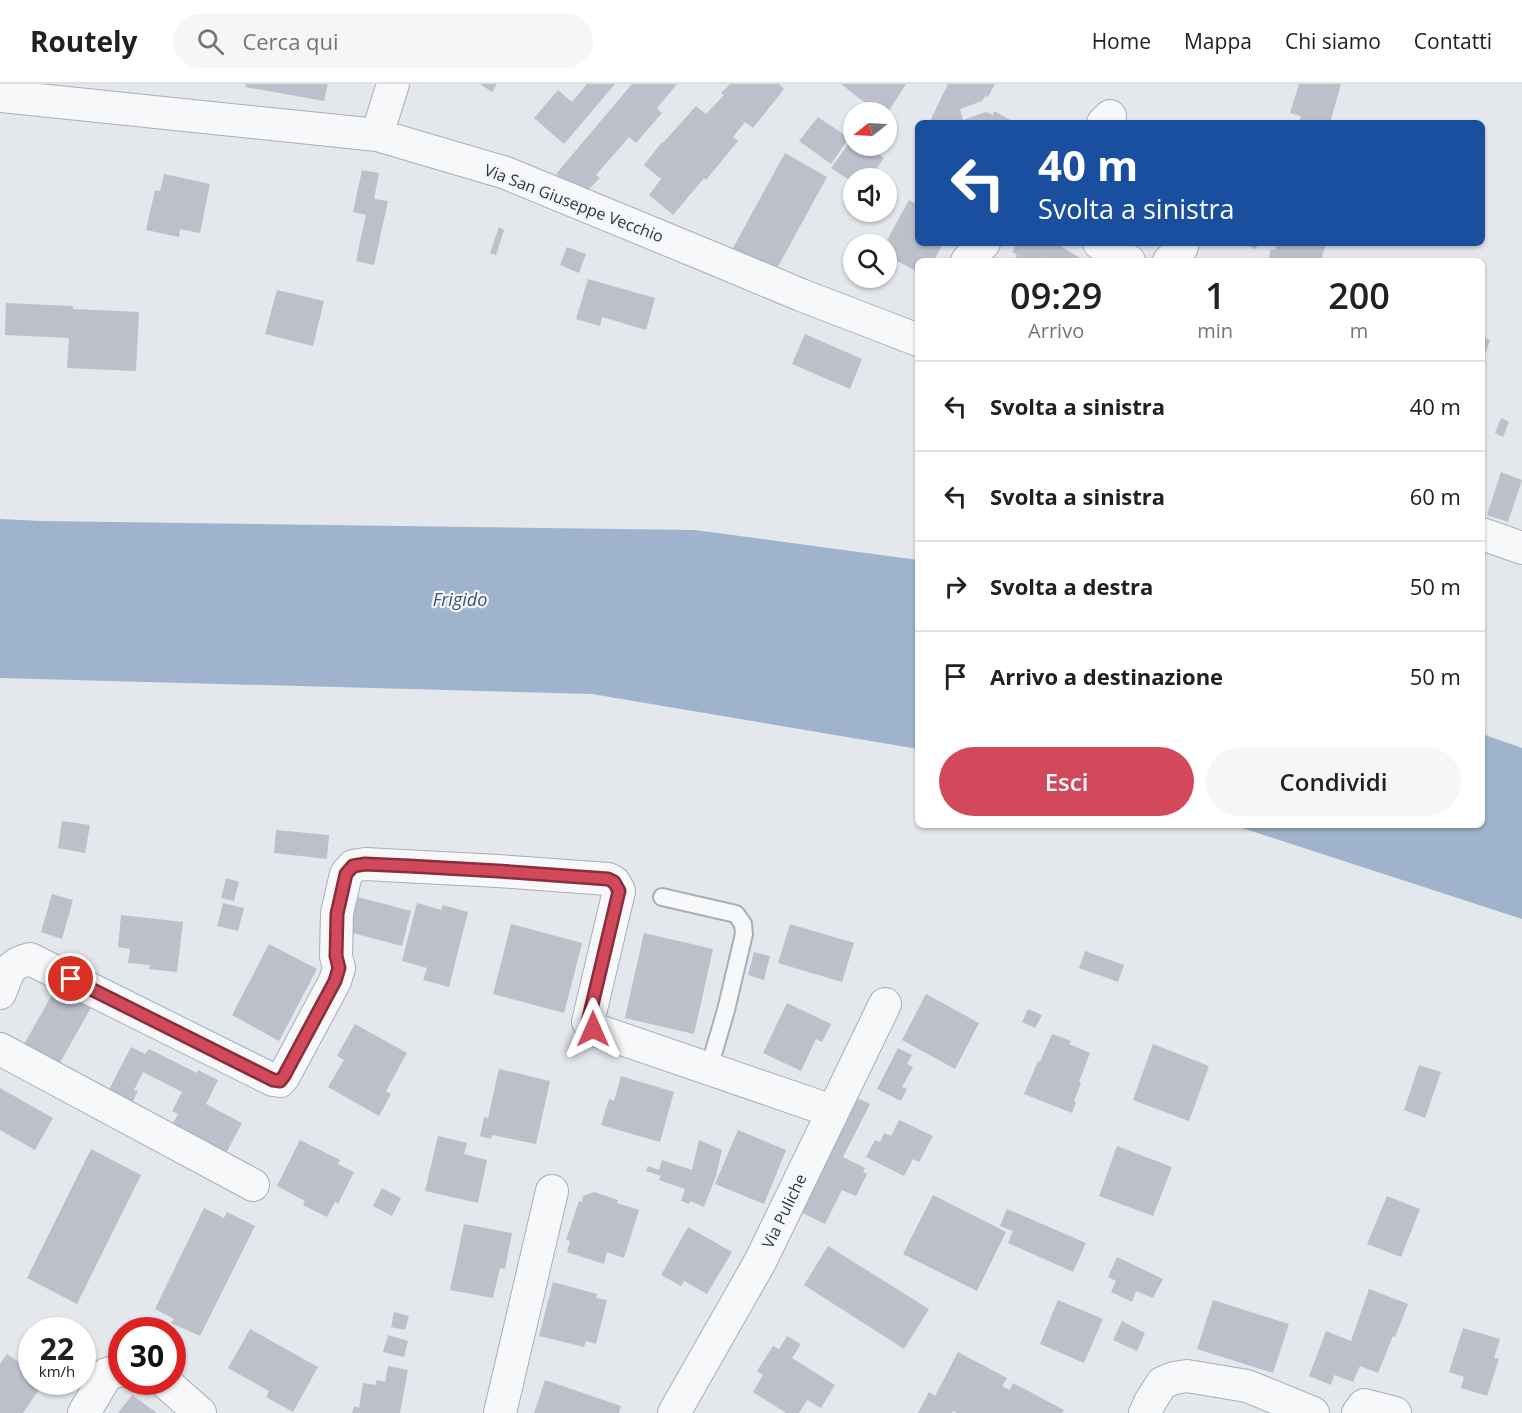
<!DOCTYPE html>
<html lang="it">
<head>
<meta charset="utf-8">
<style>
  :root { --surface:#fff; --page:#f6f6f6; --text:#202124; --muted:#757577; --line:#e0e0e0; --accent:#d1495b }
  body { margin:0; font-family:"Open Sans",sans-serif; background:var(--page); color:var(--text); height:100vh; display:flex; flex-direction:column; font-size:22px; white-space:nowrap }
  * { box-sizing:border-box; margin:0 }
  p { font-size:20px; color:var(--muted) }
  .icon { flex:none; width:33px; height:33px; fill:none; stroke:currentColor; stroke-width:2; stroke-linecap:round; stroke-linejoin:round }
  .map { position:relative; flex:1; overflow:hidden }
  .sheet { position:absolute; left:915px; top:174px; width:570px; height:570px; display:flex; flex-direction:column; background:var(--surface); border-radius:9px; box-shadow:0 2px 4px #0004 }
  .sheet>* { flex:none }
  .top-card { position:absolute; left:915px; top:36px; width:570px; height:126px; border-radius:9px; box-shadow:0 2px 4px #0004; background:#1a4fa0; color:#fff; overflow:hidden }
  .needle { width:39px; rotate:252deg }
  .tools { position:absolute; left:843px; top:18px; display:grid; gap:12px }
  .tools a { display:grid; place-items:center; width:54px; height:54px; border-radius:50%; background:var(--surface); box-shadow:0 2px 4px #0004; font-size:30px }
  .speed { position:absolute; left:18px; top:1233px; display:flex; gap:12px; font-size:30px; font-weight:700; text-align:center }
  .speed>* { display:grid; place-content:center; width:78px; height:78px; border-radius:50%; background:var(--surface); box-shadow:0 2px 4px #0004; line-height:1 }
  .speed small { font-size:15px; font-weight:400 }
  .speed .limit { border:9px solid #d22; background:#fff; color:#111 }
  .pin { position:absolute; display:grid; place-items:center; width:51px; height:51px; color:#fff; margin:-26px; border:3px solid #fff; border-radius:50%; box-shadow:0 2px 6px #0007 }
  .me { position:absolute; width:66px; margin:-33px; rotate:0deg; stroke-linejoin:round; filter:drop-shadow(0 0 4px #0008) }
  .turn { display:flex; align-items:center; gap:21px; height:126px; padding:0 24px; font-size:27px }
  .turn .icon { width:78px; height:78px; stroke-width:2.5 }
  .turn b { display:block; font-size:42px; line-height:51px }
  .eta { display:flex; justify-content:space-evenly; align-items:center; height:102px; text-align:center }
  .eta b { font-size:36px; font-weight:600; line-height:42px }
  .primary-button { display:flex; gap:12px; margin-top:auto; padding:12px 24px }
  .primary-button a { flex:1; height:69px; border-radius:36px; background:var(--accent); color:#fff; font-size:24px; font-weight:600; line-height:69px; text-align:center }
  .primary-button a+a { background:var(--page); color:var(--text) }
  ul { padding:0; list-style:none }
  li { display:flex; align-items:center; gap:18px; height:90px; padding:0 24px; border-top:2px solid var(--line) }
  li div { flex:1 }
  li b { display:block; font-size:22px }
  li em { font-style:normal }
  header { display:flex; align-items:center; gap:36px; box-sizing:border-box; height:84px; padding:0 30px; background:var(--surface); border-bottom:2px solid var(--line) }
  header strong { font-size:28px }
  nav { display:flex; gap:33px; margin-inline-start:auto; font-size:21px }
  .search { width:420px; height:54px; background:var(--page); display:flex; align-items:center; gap:15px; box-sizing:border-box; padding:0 21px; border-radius:33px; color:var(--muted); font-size:22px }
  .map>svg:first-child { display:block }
  .water { fill:#9fb4cc }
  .building { fill:#bbc0ca }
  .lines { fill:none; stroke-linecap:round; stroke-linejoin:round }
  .lane-casing { stroke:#a9aeb7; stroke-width:20 }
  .street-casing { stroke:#a9aeb7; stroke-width:34 }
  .lane { stroke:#f7f8fa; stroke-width:16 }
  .street { stroke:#f7f8fa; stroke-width:32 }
  .route-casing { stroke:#882f3b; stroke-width:15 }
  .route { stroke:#d1495b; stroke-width:10 }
  .labels { text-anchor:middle; stroke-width:4.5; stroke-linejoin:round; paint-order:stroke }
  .street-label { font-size:16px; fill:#2b3445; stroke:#f4f6f9 }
  .water-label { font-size:18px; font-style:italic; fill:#34527a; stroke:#f4f6f9 }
</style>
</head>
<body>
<header>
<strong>Routely</strong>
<div class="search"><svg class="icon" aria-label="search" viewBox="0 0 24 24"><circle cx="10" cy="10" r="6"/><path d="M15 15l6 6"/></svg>Cerca qui</div>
<nav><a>Home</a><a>Mappa</a><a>Chi siamo</a><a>Contatti</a></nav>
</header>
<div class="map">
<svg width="1522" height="1329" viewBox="0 0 1522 1329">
  <rect width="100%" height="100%" fill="#e4e7ec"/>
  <!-- water -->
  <path class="water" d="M0,435L42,437L695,446L918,476V665L592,610L0,594Z
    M1482,650L1522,664V835L1233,741H1482Z"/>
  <!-- building -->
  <path class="building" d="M246,0H328L324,17L245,3Z
    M480,0H497L492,8Z
    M587,0H615L564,60L534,34L558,6L572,18Z
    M632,0H677L657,24L662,29L636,59L629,53L596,91L600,94L584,110L556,90Z
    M730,0H779L784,5L753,44L745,38L733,53L738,57L706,96L704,94L673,131L649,111L661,95L644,81L662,58L663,59L696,22L706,30L724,11L721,9Z
    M841,0H906L888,28H880L860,15Z
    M948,0H995L988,13L986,11L982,17L960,25L963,36L986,28L993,31L994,27L1016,39H929Z
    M1299,0H1341L1330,39H1299L1301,32L1290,29Z
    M818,33L849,54L831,80L799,57Z
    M854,52V62H867L884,74L870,94H854V99L831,84Z
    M785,69L827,93L775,188L733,164Z
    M362,86L379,89L374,115L388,117L374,181L356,177L366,131L353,128Z
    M164,90L210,100L200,149L180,145L179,153L146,146L155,106L160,107Z
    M909,116L918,121V159H943L934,177H918V188L886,171V160H885Z
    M499,143L504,146L496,171L490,169Z
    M1017,159H1063L1064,160L1062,163L1085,177H1048L1042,173L1039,177H1013L1017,171L1012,168Z
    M1241,159H1258L1256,165Z
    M1276,159H1326L1321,177H1268L1271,165L1275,166Z
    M567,163L586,170L579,189L560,181Z
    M588,195L655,214L646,246L602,233L600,242L576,235Z
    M277,206L324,217L313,262L265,250Z
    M6,219L73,222V225L139,228L136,287L67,284L69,254L5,251Z
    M805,250L862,275L850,305L792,280Z
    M1482,254L1490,256L1482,278Z
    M1501,334L1509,338L1503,353L1495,349Z
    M1501,388L1522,396L1508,438L1487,431Z
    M62,737L90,741L85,769L58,764Z
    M276,746L329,751L327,775L274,769Z
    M226,794L239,798L234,817L221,814Z
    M52,810L73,816L62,855L41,848Z
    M358,813L411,827L402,862L349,848Z
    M223,819L244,824L238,847L217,842Z
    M417,819L441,826L443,821L468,828L449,903L423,896L427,884L402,877Z
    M121,831L183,838L177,888L149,885L150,881L128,879L130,865L118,863Z
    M511,840L582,859L564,929L493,910Z
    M790,840L854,859L842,898L778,879Z
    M644,849L713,865L694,950L625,934Z
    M269,860L317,885L279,957L232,931Z
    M1085,867L1124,881L1118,898L1079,884Z
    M754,868L770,872L764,896L748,891Z
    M57,902L92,922L58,982L23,962Z
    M926,910L979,939L955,985L902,956Z
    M787,919L831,940L822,958L816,955L801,987L763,969Z
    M1028,925L1042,931L1035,944L1022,938Z
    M355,940L407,969L386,1007L391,1010L379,1032L328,1003L344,976L337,972Z
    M1052,950L1071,957L1069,960L1090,969L1079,998L1081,999L1074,1017L1076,1018L1072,1029L1024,1010L1038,977L1040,978Z
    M1153,960L1209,982L1189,1037L1133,1016Z
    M131,963L145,970L149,965L197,989L198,986L218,996L206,1020L242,1039L224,1073L169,1047L178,1030L172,1027L182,1008L143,988L134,1006L138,1007L128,1026L104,1015Z
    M898,964L912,971L907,980L913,983L902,1003L907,1005L901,1017L877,1005Z
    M1419,981L1441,988L1425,1034L1404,1026Z
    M499,985L550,997L536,1060L492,1051L491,1055L480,1052L484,1033L488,1034Z
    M621,992L674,1008L660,1058L601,1041L609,1015L614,1017Z
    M0,1004L53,1034L35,1066L0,1046Z
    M851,1011L870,1020L843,1073L865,1084L863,1088L867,1090L856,1112L842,1106L825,1140L794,1125Z
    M899,1036L933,1052L919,1078L913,1075L904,1092L866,1073L875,1056L880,1058L884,1049L891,1052Z
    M738,1046L786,1066L764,1120L715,1100Z
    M438,1052L467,1059L464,1070L487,1076L478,1119L425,1107Z
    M300,1056L340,1076L338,1080L354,1088L338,1120L335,1118L327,1133L303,1121L305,1117L277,1102Z
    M699,1056L722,1066L716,1092L704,1123L690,1117L689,1120L681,1117L685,1105L659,1096L661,1092L646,1087L648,1082L659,1086L662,1076L692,1086Z
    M1117,1062L1172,1083L1153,1132L1099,1112Z
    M91,1065L141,1091L77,1220L27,1194Z
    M382,1104L401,1114L392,1132L373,1122Z
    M594,1108L618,1116L617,1119L639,1126L624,1174L607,1168L604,1180L567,1168L570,1157L566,1156L579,1117L582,1118L583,1112Z
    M933,1111L1006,1148L977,1207L903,1170Z
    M1387,1112L1420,1125L1401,1173L1367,1160Z
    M204,1124L224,1134L227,1128L255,1142L200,1252L171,1239L174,1235L155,1225Z
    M1007,1125L1086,1159L1073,1188L1008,1159L1013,1147L1000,1142Z
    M464,1140L512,1149L505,1185L500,1184L493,1214L450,1206Z
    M688,1143L732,1168L707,1210L684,1197L681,1202L661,1191Z
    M828,1162L929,1225L904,1265L804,1201Z
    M1117,1173L1163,1195L1153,1214L1136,1207L1132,1218L1111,1208L1116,1197L1108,1193Z
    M553,1198L597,1210L596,1214L607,1216L596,1260L586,1257L584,1263L539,1252Z
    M1369,1205L1408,1220L1395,1253L1393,1252L1378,1289L1360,1282L1353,1298L1334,1291L1331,1301L1309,1292L1326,1247L1351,1257Z
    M1058,1216L1103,1235L1084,1279L1040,1260Z
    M1213,1216L1289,1240L1273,1289L1197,1265Z
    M394,1228L409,1232L405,1246L391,1243Z
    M1122,1237L1145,1249L1137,1267L1113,1256Z
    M1463,1244L1500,1255L1494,1274L1499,1275L1487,1312L1461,1304L1464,1293L1449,1288Z
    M250,1245L318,1283L293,1328L266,1313L269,1307L228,1284Z
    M388,1251L408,1257L404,1273L383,1268Z
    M787,1252L801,1260L792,1274L835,1301L821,1324L807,1316L799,1329H786L753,1308L763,1291L757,1287L773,1262L779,1265Z
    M958,1268L1007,1294L1002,1302L1010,1306L1013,1299L1064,1326L1062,1329H957L953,1327L952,1329H918L929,1308L935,1312Z
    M7,1270L32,1287V1298H44L23,1329H0V1280Z
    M388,1282L408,1286L400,1329H352L354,1322L359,1324L363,1299L375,1301L377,1296L385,1298Z
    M545,1296L621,1322L619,1329H534Z
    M132,1311L157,1329H118Z"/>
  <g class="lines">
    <!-- lane casing -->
    <g class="lane-casing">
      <path id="lane" d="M662,813L736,830L743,840L744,850L726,926L709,984"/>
    </g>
    <!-- street casing -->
    <g class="street-casing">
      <path id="street" d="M0,12L377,51L506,89L722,178L801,211L918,256
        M1103,39L1110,32
        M377,51L393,0
        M1099,159L1129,177
        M967,177L984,159
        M1169,177L1181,165L1183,159
        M1482,450L1522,464
        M0,909C8,889 8,880 30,875L273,996L280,997L284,992L335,897L339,884L336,872L337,829L346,790L353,782L365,780L498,787L608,795L614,798L619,807L588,938L593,945L832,1027
        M0,965L253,1101
        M165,1298L200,1329
        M84,1329L107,1290L122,1286
        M500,1329L552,1107
        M674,1329L760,1178L885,920
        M1145,1329L1150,1318L1162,1299L1174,1294L1187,1292L1247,1302L1313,1329
        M1358,1329L1364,1321L1395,1329"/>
    </g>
    <!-- lane -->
    <use href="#lane" class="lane"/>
    <!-- street -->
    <use href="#street" class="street"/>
  </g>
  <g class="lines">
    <!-- route casing -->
    <g class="route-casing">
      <path id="route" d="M71,895L273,996L280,997L284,992L335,897L339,884L336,872L337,830L346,790L353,782L365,780L409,782L498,787L608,795L614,798L619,807L588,938L593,945"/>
    </g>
    <!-- route -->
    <use href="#route" class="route"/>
  </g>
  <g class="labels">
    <!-- street labels -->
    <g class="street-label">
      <text transform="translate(574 119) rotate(21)" y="6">Via San Giuseppe Vecchio</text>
      <text transform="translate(784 1127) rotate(-64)" y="6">Via Puliche</text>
    </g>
    <!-- water labels -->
    <g class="water-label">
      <text x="460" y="522">Frigido</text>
    </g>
  </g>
</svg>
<div class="tools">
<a><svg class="needle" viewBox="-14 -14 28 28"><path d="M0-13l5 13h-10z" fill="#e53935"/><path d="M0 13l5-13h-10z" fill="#757577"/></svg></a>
<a><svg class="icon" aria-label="sound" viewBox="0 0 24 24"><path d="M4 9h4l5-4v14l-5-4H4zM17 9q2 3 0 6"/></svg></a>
<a><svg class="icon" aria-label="search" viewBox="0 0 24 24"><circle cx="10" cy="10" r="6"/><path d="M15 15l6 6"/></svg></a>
</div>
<div class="speed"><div>22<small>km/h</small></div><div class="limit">30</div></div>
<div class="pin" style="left:71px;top:895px;background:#d93025"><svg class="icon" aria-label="arrive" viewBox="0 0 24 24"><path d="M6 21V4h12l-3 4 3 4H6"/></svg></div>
<svg class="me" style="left:593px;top:945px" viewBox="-20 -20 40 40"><path d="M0-17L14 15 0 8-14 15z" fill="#d1495b" stroke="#fff" stroke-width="4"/></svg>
<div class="top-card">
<div class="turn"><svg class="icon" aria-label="left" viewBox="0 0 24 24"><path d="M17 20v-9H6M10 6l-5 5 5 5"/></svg><div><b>40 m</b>Svolta a sinistra</div></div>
</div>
<section class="sheet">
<div class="eta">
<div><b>09:29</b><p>Arrivo</p></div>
<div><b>1</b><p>min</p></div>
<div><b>200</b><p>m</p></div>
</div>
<ul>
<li><svg class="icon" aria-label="left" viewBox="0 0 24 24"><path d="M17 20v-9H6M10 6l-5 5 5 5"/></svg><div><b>Svolta a sinistra</b></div><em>40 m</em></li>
<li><svg class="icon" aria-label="left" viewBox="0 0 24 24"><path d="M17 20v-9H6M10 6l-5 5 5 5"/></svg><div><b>Svolta a sinistra</b></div><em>60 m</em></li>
<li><svg class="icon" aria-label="right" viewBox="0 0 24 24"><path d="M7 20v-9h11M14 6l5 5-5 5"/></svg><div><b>Svolta a destra</b></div><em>50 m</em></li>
<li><svg class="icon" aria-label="arrive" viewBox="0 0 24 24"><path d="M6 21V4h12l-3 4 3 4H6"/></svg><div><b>Arrivo a destinazione</b></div><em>50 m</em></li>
</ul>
<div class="primary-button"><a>Esci</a><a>Condividi</a></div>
</section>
</div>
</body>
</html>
